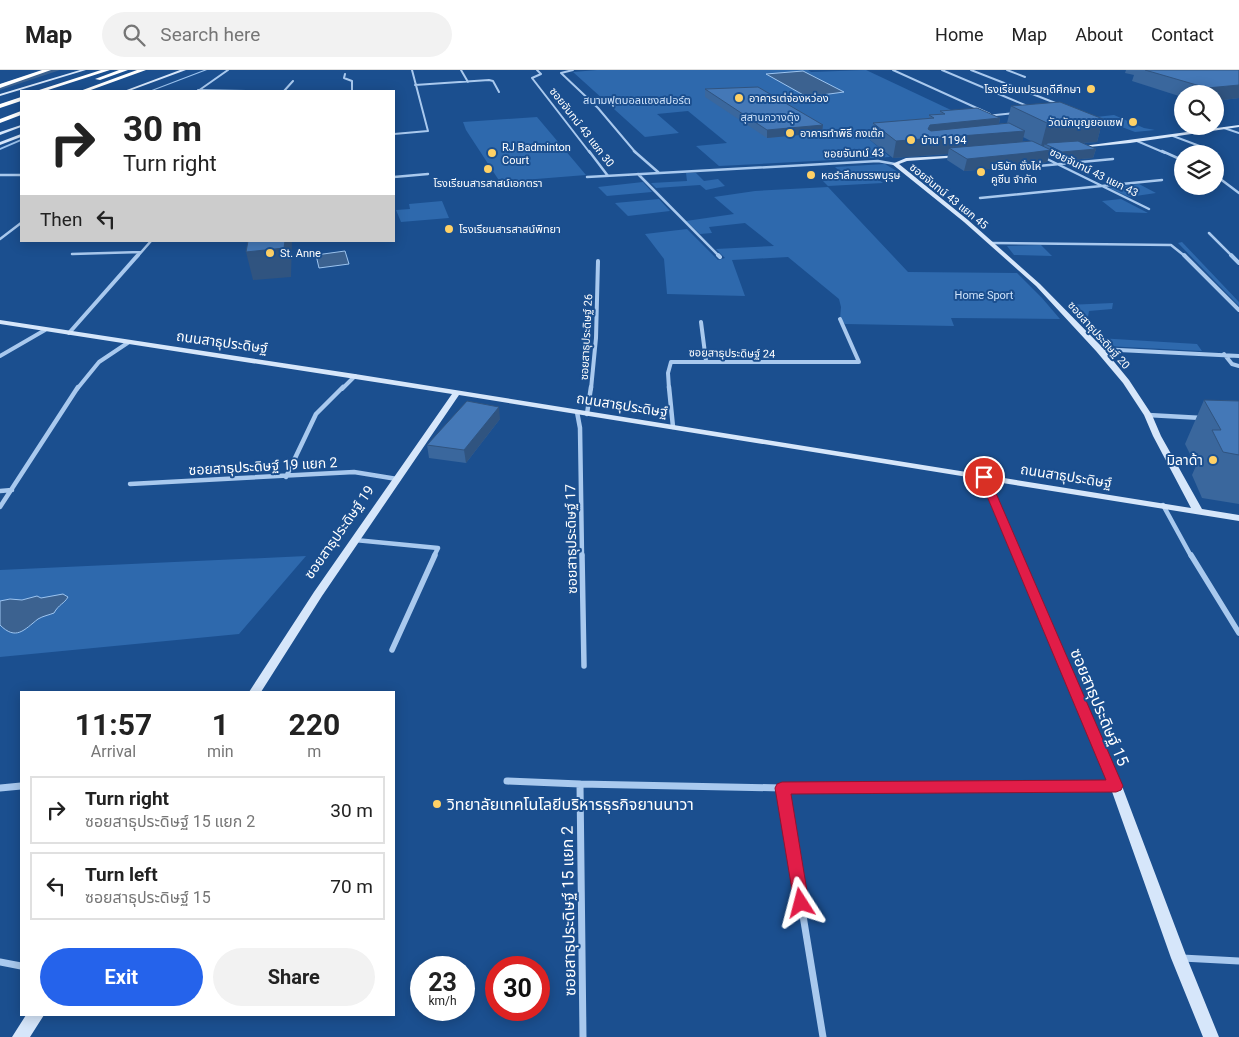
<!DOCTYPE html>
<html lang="en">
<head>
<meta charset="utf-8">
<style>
  :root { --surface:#fff; --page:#f2f2f2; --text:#222; --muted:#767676; --line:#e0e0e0; --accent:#2563eb }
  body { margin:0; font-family:Roboto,"Noto Sans Thai",sans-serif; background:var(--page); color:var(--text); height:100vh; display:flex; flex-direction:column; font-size:19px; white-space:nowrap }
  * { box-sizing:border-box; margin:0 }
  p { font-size:16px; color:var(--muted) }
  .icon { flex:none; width:28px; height:28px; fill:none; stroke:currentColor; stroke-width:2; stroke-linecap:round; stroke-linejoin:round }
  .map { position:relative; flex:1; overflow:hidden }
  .sheet { position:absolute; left:20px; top:621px; width:375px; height:325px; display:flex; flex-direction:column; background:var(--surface); border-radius:0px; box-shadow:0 2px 12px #0003 }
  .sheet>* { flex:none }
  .guide { position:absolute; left:20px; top:20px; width:375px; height:152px; border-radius:0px; box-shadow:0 2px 12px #0003; background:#fff; color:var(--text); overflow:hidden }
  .fabs { position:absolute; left:1174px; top:15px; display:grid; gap:10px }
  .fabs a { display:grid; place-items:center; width:50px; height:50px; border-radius:50%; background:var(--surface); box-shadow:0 2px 12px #0003; font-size:25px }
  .speed { position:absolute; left:410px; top:886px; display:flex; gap:10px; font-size:25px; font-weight:700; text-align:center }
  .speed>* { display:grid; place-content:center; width:65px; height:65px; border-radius:50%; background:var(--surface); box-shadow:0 2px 12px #0003; line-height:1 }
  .speed small { font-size:12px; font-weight:400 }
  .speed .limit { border:8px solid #d22; background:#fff; color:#111 }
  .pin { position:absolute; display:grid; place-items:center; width:42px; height:42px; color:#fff; margin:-21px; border:2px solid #fff; border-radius:50%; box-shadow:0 1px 5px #0007 }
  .me { position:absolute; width:55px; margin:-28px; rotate:351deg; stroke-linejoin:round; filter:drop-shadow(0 0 4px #0008) }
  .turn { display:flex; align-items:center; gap:18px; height:105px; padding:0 20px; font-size:22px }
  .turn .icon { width:65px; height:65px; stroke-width:2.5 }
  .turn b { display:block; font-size:35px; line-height:42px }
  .then { display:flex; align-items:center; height:48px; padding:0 20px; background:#0003; gap:10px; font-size:19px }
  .eta { display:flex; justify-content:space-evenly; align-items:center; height:85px; text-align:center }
  .eta b { font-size:30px; font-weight:700; line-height:35px }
  .action { display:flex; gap:10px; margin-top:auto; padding:10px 20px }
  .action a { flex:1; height:58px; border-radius:30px; background:var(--accent); color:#fff; font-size:20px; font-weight:700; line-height:58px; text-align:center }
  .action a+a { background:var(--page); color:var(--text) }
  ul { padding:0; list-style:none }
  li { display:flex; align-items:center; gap:15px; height:68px; margin:0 10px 8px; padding:0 10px; border:2px solid var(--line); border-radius:0px }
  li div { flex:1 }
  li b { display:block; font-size:19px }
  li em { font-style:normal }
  header { display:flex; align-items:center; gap:30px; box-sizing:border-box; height:70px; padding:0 25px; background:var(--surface); border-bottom:1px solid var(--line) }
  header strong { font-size:24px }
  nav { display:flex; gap:28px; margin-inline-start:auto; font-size:18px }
  .search { width:350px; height:45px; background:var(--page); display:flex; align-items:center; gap:12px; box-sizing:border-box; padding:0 18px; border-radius:28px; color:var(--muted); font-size:19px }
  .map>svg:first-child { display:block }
  .green { fill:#2e69ad }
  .water { fill:#3c6290; stroke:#9cc4f0 }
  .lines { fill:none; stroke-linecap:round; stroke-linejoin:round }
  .stream { fill:#9cc4f0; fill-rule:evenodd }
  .canal { fill:#3c6290; fill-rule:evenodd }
  .street-far5 { stroke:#a9c9ee; stroke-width:2 }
  .street-far4 { stroke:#a9c9ee; stroke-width:2.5 }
  .street-far3 { stroke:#a9c9ee; stroke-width:4 }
  .street-far2 { stroke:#a9c9ee; stroke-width:4.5 }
  .street-far1 { stroke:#a9c9ee; stroke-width:5.5 }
  .street { stroke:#a9c9ee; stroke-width:7 }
  .secondary { fill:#d6e6fa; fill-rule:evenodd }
  .highway { fill:#fff; fill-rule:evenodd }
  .wall { fill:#3a679d; fill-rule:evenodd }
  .shaded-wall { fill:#305480 }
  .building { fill:#4478b7; stroke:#305480 }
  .route { fill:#e11d48; stroke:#92132f }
  .poi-dot { fill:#ffd166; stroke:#1b4f8f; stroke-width:2 }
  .labels { text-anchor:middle; stroke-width:4; stroke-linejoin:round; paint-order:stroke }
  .far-poi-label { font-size:11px; fill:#fff; stroke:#1b4f8f; text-anchor:start }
  .far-park-label { font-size:11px; fill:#cfe3fa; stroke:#1b4f8f }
  .far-street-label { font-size:11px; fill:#fff; stroke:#1b4f8f }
  .street-label { font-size:14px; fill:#fff; stroke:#1b4f8f }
  .poi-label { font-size:14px; fill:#fff; stroke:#1b4f8f; text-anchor:end }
  .near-street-label { font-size:16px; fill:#fff; stroke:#1b4f8f }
  .near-poi-label { font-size:16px; fill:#fff; stroke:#1b4f8f; text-anchor:start }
</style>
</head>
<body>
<header>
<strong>Map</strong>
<div class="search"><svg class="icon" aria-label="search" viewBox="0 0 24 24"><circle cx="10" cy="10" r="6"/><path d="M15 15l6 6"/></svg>Search here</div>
<nav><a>Home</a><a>Map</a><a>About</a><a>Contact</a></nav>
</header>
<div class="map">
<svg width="1239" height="967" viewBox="0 0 1239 967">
  <rect width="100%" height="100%" fill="#1b4f8f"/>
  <!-- green -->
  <path class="green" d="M597,0H808L811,2L866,0L968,48L883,69L870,70L890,87L719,96L696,76L727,73L688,41L657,44L679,63L645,67L573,2Z
    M1114,45L1144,58L1155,60L1135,62L1096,47Z
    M537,47L586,105L500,112L466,60L463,52Z
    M885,94L900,103L873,105L883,113L828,116L822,110L846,107L835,97Z
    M686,103H696L704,111L718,109L725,116L706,120L700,115L656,118L651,113L687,111Z
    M643,112L652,122L607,126L598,117Z
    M1139,114L1156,123L1129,127L1109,118Z
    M828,117L908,202L1017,203L1042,228L1060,249L951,248L954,256L845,254L840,249L841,237L839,229L788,187L732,190L745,226L667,224L664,189L645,164L687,159L718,190L725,188L716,179L774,176L745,153L709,157L712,163L700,164L686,151L734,144L714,127L755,121Z
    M659,129L670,141L628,146L615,133Z
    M1121,129L1148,143L1116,142L1102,131Z
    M442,131L449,148L401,152L396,140L410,139L409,134Z
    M1182,172L1239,232V236L1178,173Z
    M1041,175L1052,186L1014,185L1007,176Z
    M1113,233L1112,239L1089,241L1088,247H1078L1067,235Z
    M1098,268L1197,274L1202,281L1106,276Z
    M306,486L239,564L0,587V500Z"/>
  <!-- water -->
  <path class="water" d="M803,1L844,22L807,27L766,4Z
    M345,181L349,194L319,198L316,185Z
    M63,524L68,527C64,534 59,534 54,543C49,545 43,546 38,549C24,560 16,571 0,555V531L10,529L22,530L37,526L41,528Z"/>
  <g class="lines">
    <!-- stream -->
    <path class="stream" d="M204,0H207L152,21H149Z
      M21,69V71L0,80V78Z"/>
    <!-- canal -->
    <path class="canal" d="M45,0H60L0,20V14Z"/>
    <!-- street-far5 -->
    <path class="street-far5" d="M461,0L468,12
      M537,0L541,4L532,8L590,83
      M573,0L561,3L598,38L636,83
      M893,0L990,44
      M942,0L1032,38
      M971,0L1058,34
      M1007,0L1025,7
      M345,4L344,8L352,11V21
      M415,15L489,10L493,11L499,22
      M198,20L246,21
      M198,21L228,0
      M284,21L293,11
      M986,46L1015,43
      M1224,58L1239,63
      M394,64L428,61L412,0
      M1173,66L1213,81
      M1137,71L1165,83"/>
    <!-- street-far4 -->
    <path class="street-far4" d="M589,81L608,106
      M634,81L658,102
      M1162,81L1182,90
      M1043,87L1149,139
      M1028,97L1113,89
      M638,104L720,187
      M0,105H21
      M1215,105L1239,123
      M394,107L428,104
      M587,107L878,91L895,94
      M980,128L1162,110
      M1209,163L1233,187
      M0,169L21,153
      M991,173L1171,175L1186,187
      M72,184L141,182
      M137,187L151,171"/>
    <!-- street-far3 -->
    <path class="street-far3" d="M718,185L720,187
      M1184,185L1239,240
      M1231,185L1239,193
      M701,252L706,291
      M69,263L138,185
      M1099,279L1239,286
      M1224,284L1232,294L1239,296
      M0,286L45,260
      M77,319L99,292L129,272
      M342,319L355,306
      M591,319L596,268L598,191
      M669,319L668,303L671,292H859L840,249"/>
    <!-- street-far2 -->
    <path class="street-far2" d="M669,317L673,357
      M577,342L580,358L582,486
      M587,344L591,317
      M1148,345L1202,348
      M286,407L316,344L343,317
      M130,414L354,402L397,409
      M0,421L12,420
      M1163,435L1191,486
      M0,437L78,317
      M355,470L438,478L434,486"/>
    <!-- street-far1 -->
    <path class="street-far1" d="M582,485L584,596
      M1191,485L1239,563
      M392,580L435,485"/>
    <!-- street -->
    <path class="street" d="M507,711L580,714
      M0,718L21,716
      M782,718L823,967
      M1182,888L1239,891
      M0,892L21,896
      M583,967L580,714L782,718L1116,716"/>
    <!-- secondary -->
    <path class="secondary" d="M80,0H86L0,26V24Z
      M180,0H186L129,21H124Z
      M21,55V57L0,65V62Z
      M1239,55V57L1130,73L1078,78L1076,77Z
      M21,64V67L0,75V72Z
      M963,85L961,87L907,91L899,94L968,150L1040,214L1102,277L1129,310L1152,345L1161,366L1202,439L1239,445V451L990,411L1122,716L1187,888L1219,967H1203L1171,888L1110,716L980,409L459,325L322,526L261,622H249L314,522L452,324L0,254V250L355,304L1191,438L1153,366L1144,345L1123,313L1096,281L1036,216L964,152L892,94L906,88Z
      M26,945H44L30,967H12Z"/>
    <!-- highway -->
    <path class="highway" d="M42,0H51L0,18V14Z
      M101,0H110L45,21H36Z
      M119,0H128L100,10L95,9Z
      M137,0H146L88,21H80Z
      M21,27V31L0,38V34Z
      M21,41V45L0,53V49Z"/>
  </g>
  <!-- wall -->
  <path class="wall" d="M1126,0H1239V28L1215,31V24H1182V27L1132,11L1134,5L1125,3Z
    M705,19L822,63L767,68L705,27Z
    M1011,36L1103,49L1097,72L1083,73L1096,79L1093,88L1059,91L1049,86L1047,92L1025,96L964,101L947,90L948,84L893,88L870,70L873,53L929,48V45L940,44V41L1000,48L999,54L1007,53ZM1023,67L1031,71L1022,72Z
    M1204,330L1239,331V434L1202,428L1192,405L1196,396L1185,374Z
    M500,349L466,393L429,388L427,375Z"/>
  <!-- shaded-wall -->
  <path class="shaded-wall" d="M1239,15V28L1215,31V24H1205L1207,18Z
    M1000,48L997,63L1025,61L1021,77L949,78L948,84L893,88L896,71L930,55Z
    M1103,49L1097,72L1048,75L1045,74L1044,76H1041L1047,53Z
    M823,55L822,63L767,68V60Z
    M1096,79L1093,88L1059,91L1062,82Z
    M1051,80L1047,92L1025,96L964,101L967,89Z
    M285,171H292L291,207L253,210L246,182Z
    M499,337L500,349L466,393L464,380Z"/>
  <!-- building -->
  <path class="building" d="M1145,0H1239V15L1207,18Z
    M758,17L823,55L767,60L705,19Z
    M1060,32L1103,49L1047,53L1011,36Z
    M977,38L1000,48L930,55L928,59L931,61L1009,53L1025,61L896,71L873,53L934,48L929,45L945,44L940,41Z
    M1032,71L1051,80L1028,83L967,89L949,78Z
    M1078,71L1096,79L1062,82L1045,74L1048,73Z
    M248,171H285L284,178L246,182Z
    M1204,330L1239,331V385L1223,382L1212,360H1221Z
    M467,331L499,337L464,380L427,375Z"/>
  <!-- route -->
  <path class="route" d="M984,404L989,407L1123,716L1121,720L1116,722L791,724L809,833L807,838L801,841L795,838L775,718L777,714L782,712L1106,710L979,407Z"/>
  <!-- markers -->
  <g class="poi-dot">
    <circle cx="1091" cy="19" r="5"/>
    <circle cx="739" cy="28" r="5"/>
    <circle cx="1133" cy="52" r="5"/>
    <circle cx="790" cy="63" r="5"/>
    <circle cx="911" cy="70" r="5"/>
    <circle cx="492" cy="83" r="5"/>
    <circle cx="488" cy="99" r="5"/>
    <circle cx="981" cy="102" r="5"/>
    <circle cx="811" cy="105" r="5"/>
    <circle cx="449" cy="159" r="5"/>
    <circle cx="270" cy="183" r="5"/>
    <circle cx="1213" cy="390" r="5"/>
    <circle cx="437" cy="734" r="5"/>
  </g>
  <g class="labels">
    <!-- far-poi labels -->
    <g class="far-poi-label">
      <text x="1081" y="23" text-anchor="end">โรงเรียนเปรมฤดีศึกษา</text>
      <text x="749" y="32">อาคารเต่จ่องหว่อง</text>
      <text x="1123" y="56" text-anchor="end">วัดนักบุญยอแซฟ</text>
      <text x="800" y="67">อาคารทำพิธี กงเต๊ก</text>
      <text x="921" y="74">บ้าน 1194</text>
      <text x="502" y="81">RJ Badminton<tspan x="502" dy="13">Court</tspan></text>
      <text x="991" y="100">บริษัท ซั่งไห่<tspan x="991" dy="13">คูซีน จำกัด</tspan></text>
      <text x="821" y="109">หอรำลึกบรรพบุรุษ</text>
      <text x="488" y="117" text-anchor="middle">โรงเรียนสารสาสน์เอกตรา</text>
      <text x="459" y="163">โรงเรียนสารสาสน์พิทยา</text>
      <text x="280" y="187">St. Anne</text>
    </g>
    <!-- far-park labels -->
    <g class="far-park-label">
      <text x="637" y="34">สนามฟุตบอลแซงสปอร์ต</text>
      <text x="770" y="51">สุสานกวางตุ้ง</text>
      <text x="984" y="229">Home Sport</text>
    </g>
    <!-- far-street labels -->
    <g class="far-street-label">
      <text transform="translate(582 57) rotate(52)" y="4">ซอยจันทน์ 43 แยก 30</text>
      <text transform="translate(854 83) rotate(-1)" y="4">ซอยจันทน์ 43</text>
      <text transform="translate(1094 102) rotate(26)" y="4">ซอยจันทน์ 43 แยก 43</text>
      <text transform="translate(949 126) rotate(39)" y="4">ซอยจันทน์ 43 แยก 45</text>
      <text transform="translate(1099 265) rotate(48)" y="4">ซอยสาธุประดิษฐ์ 20</text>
      <text transform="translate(586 267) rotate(-87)" y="4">ซอยสาธุประดิษฐ์ 26</text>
      <text transform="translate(732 283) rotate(1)" y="4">ซอยสาธุประดิษฐ์ 24</text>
    </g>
    <!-- street labels -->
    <g class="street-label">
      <text transform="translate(222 272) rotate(8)" y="5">ถนนสาธุประดิษฐ์</text>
      <text transform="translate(622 335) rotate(9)" y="5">ถนนสาธุประดิษฐ์</text>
      <text transform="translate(263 396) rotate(-3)" y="5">ซอยสาธุประดิษฐ์ 19 แยก 2</text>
      <text transform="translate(1066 406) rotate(9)" y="5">ถนนสาธุประดิษฐ์</text>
      <text transform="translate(339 462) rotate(-55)" y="5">ซอยสาธุประดิษฐ์ 19</text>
      <text transform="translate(571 469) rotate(-91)" y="5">ซอยสาธุประดิษฐ์ 17</text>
    </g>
    <!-- poi labels -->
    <g class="poi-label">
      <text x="1203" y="395">มิลาด้า</text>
    </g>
    <!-- near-street labels -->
    <g class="near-street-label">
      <text transform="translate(1100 637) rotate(67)" y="6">ซอยสาธุประดิษฐ์ 15</text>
      <text transform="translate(568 841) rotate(-91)" y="6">ซอยสาธุประดิษฐ์ 15 แยก 2</text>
    </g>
    <!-- near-poi labels -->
    <g class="near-poi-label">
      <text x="447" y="740">วิทยาลัยเทคโนโลยีบริหารธุรกิจยานนาวา</text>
    </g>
  </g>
</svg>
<div class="fabs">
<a><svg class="icon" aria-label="search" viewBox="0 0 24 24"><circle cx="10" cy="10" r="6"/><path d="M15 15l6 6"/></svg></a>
<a><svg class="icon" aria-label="layers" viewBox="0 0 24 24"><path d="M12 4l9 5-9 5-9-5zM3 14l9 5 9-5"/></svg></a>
</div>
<div class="speed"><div>23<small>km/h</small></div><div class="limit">30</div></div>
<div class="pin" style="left:984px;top:407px;background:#d93025"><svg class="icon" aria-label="arrive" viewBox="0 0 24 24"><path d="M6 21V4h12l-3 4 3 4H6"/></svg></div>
<svg class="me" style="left:801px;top:833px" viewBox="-20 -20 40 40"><path d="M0-17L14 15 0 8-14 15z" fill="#e11d48" stroke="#fff" stroke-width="4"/></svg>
<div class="guide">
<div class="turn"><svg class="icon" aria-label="right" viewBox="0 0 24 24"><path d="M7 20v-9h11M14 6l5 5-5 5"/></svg><div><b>30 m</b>Turn right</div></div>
<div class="then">Then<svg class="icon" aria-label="left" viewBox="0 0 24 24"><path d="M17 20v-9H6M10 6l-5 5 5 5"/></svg></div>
</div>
<section class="sheet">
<div class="eta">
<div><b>11:57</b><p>Arrival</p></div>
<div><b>1</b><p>min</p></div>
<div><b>220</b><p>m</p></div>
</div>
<ul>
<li><svg class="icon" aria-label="right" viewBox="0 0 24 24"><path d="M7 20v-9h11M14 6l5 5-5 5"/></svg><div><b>Turn right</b><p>ซอยสาธุประดิษฐ์ 15 แยก 2</p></div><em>30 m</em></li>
<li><svg class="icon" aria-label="left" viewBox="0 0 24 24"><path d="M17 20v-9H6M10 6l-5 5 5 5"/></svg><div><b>Turn left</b><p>ซอยสาธุประดิษฐ์ 15</p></div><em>70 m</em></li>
</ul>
<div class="action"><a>Exit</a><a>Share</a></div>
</section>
</div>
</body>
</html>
